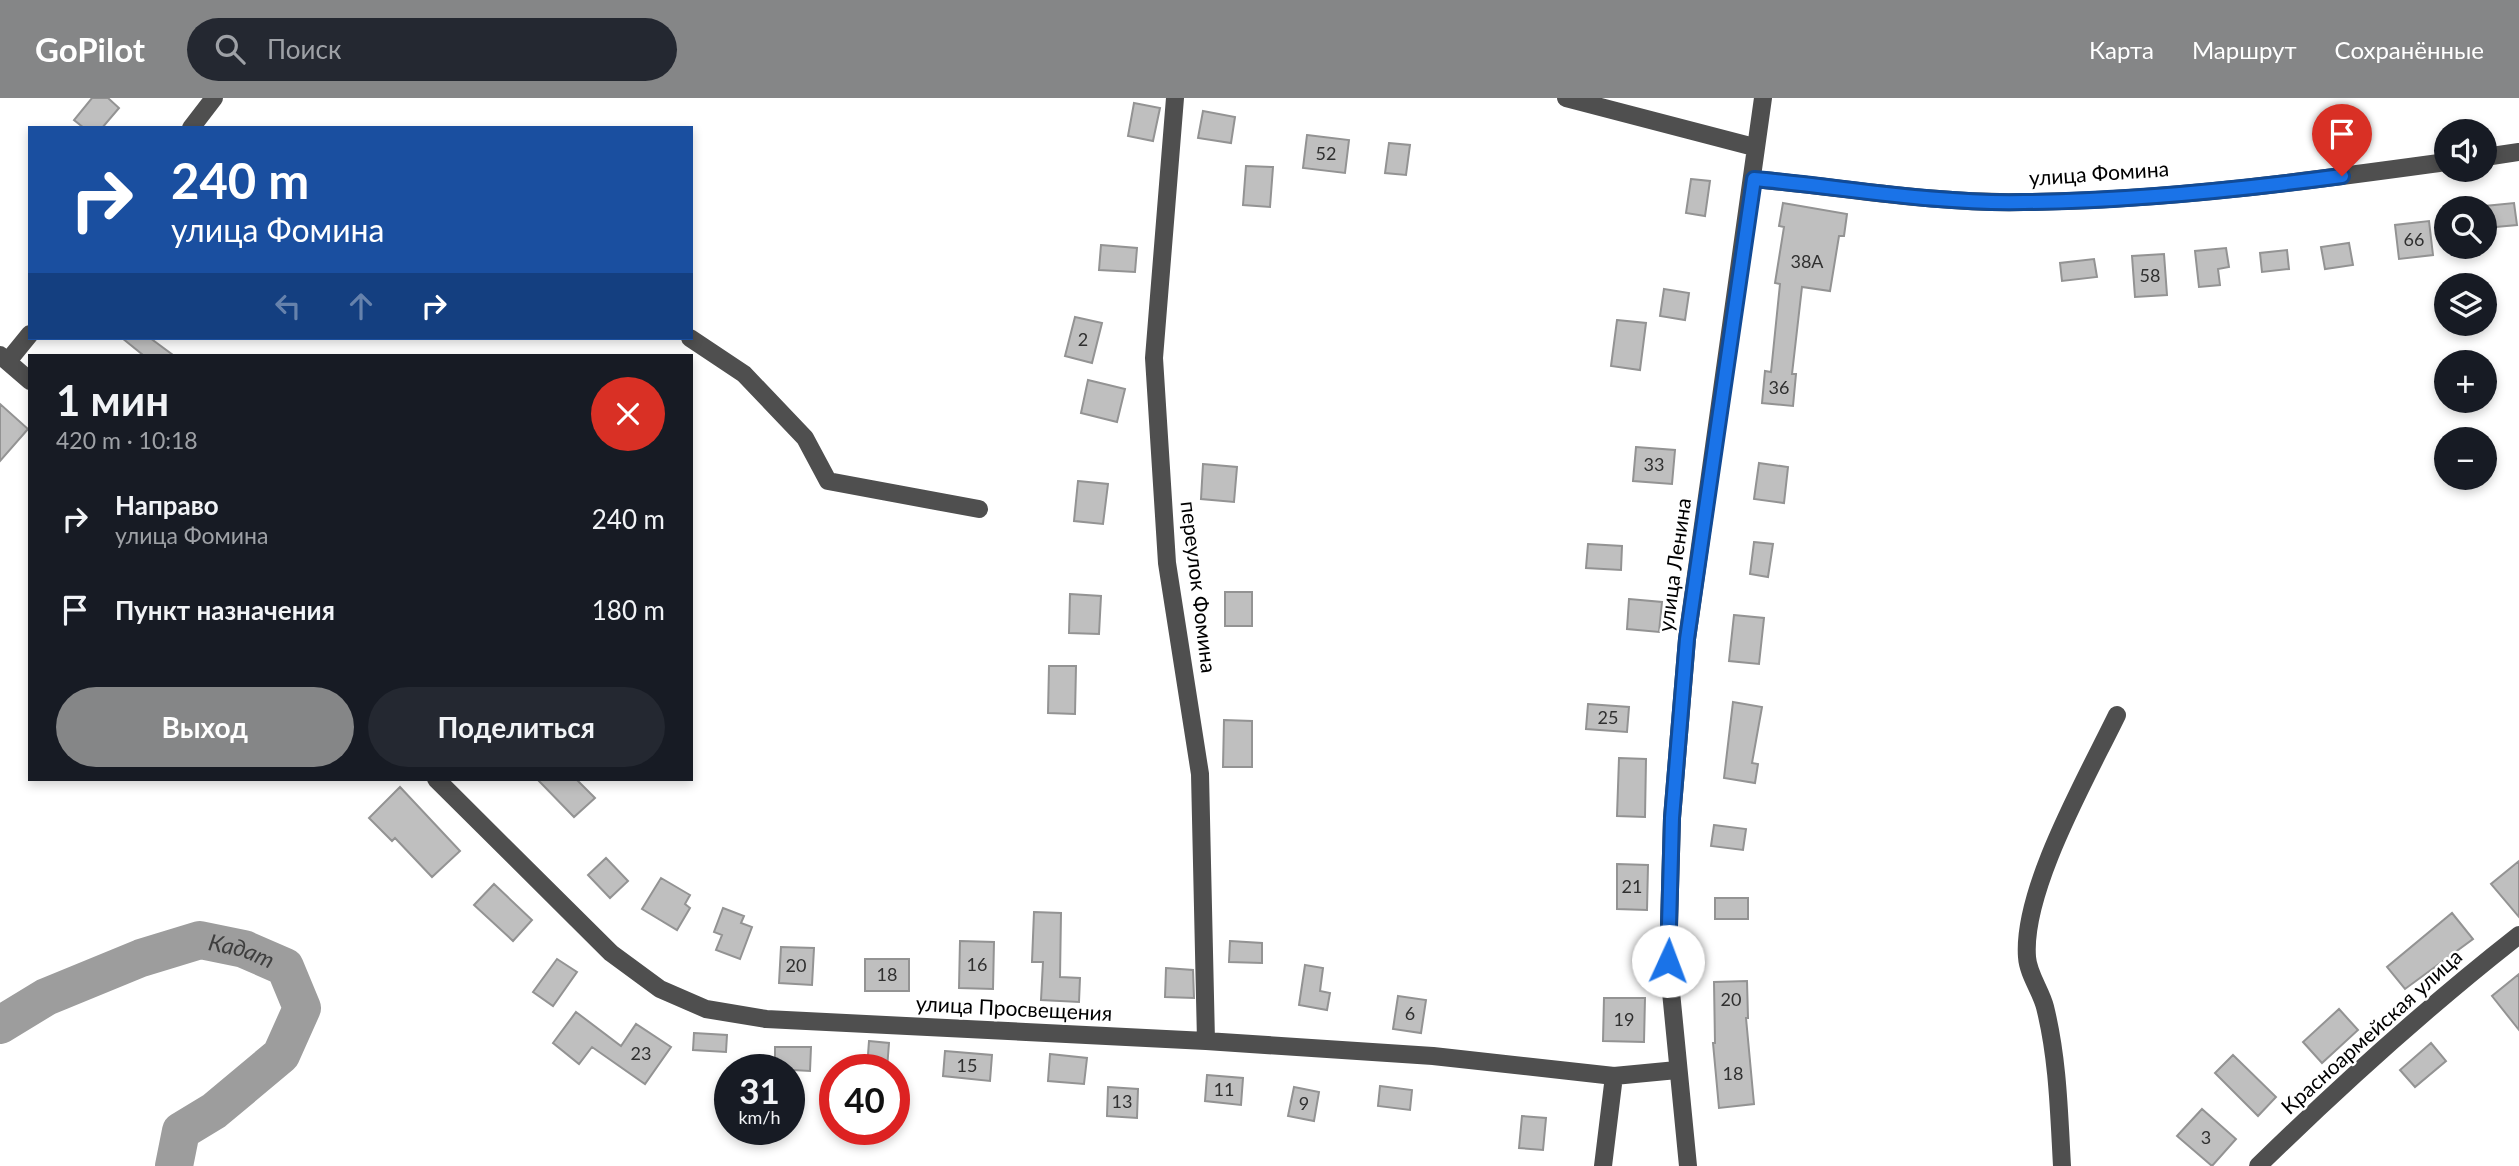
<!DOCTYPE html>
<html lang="ru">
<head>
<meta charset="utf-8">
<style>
  :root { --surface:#171b24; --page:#242831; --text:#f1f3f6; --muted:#9ea1a6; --accent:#858687 }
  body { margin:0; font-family:Lato,sans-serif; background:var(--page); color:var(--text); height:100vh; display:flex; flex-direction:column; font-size:26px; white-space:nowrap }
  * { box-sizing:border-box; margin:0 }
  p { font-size:23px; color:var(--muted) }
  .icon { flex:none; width:38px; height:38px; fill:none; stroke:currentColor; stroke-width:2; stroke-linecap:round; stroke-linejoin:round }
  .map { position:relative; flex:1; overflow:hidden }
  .sheet { position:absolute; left:28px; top:256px; width:665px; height:427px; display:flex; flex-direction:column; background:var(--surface); border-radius:0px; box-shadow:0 4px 10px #0003 }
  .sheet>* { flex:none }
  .hud { position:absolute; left:28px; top:28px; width:665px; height:214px; border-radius:0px; box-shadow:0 4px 10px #0003; background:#1a4fa0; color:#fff; overflow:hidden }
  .fabs { position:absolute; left:2434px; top:21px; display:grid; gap:14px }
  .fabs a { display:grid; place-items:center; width:63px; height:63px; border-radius:50%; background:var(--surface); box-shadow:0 4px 10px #0003; font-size:35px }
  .speed { position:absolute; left:714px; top:956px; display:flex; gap:14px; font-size:35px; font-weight:700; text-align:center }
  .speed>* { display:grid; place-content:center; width:91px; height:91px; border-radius:50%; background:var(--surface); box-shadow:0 4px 10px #0003; line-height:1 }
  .speed small { font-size:18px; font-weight:400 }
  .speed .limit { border:10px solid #d22; background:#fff; color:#111 }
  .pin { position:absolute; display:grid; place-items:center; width:60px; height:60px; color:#fff; margin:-72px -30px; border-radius:50% 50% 50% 0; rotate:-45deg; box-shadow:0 0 7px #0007 }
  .pin .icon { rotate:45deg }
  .me { position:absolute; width:77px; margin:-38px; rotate:2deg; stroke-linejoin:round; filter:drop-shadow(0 0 5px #0008) }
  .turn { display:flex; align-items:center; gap:24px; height:147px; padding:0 28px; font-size:32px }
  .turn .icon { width:91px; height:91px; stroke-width:2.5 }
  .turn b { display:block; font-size:49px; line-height:60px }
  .lanes { display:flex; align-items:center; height:66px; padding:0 28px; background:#0003; justify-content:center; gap:35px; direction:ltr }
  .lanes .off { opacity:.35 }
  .round { display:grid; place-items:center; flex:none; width:74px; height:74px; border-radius:37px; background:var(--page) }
  .overview { display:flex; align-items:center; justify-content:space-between; height:119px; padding:0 28px }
  h1 { font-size:42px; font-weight:700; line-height:52px }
  .primary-button { display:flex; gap:14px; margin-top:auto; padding:14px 28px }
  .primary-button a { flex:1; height:80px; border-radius:42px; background:var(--accent); color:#fff; font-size:28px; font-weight:700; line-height:80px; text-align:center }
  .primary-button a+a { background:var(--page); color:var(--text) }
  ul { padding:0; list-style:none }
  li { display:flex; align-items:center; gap:21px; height:91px; padding:0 28px }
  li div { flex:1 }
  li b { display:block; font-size:26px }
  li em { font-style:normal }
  header { display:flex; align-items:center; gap:42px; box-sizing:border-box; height:98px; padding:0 35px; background:var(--accent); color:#fff }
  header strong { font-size:33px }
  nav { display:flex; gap:38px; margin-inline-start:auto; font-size:24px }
  .search { width:490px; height:63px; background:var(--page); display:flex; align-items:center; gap:18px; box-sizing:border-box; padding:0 24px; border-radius:38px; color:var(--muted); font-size:26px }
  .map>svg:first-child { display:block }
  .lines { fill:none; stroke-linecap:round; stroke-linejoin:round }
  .river { stroke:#9d9d9d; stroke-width:38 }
  .building { fill:#bfbfbf; stroke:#939393; stroke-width:2 }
  .minor { stroke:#4f4f4f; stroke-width:18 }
  .route-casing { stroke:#114b97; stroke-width:18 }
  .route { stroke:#1a73e8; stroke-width:12 }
  .labels { text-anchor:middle; stroke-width:5; stroke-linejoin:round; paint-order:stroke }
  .number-label { font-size:18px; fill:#303030 }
  .street-label { font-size:21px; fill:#000; stroke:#fff }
  .water-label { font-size:23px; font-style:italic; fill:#3e3e3e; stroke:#fff }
</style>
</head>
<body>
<header>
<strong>GoPilot</strong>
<div class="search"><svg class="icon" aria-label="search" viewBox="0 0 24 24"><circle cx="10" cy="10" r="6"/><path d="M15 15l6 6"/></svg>Поиск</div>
<nav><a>Карта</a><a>Маршрут</a><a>Сохранённые</a></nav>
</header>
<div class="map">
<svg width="2519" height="1068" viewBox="0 0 2519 1068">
  <rect width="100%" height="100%" fill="#fff"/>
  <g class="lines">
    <!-- river -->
    <path class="river" id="s1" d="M0,927L46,899L141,860L200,842L244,851L285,869L302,910L281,957L214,1013L181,1033L174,1068"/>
  </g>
  <!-- building -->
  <path class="building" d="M92,0H108L119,10L102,30H84L74,22Z
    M1134,5L1160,10L1153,43L1128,38Z
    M1203,13L1235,19L1231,45L1198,40Z
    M1307,37L1349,42L1345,75L1303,70Z
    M1389,45L1410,47L1406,77L1385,75Z
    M1246,68L1273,69L1270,109L1243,107Z
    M1691,81L1710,83L1705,118L1686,115Z
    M1783,105L1847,116L1844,138H1839L1830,193L1802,189L1792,276H1796L1793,308L1762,305L1765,273L1771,274L1780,186L1775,185L1784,129L1779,128Z
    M2514,105L2517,127L2485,130V108Z
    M2429,123L2433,157L2399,161L2395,127Z
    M2349,145L2353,167L2325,171L2321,149Z
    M1101,147L1137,150L1135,174L1099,172Z
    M2226,150L2229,169L2218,171L2220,187L2199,189L2195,153Z
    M2287,152L2289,171L2262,174L2260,155Z
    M2164,156L2167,197L2135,199L2132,158Z
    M2094,161L2097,179L2062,183L2060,165Z
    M1664,191L1689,195L1685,222L1660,218Z
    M1075,219L1102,225L1092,265L1065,258Z
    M1617,222L1646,225L1640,272L1611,268Z
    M122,240H150L173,257H143Z
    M1088,282L1125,291L1117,324L1081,315Z
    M0,306L28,331L0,363Z
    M1636,349L1675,352L1672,386L1633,383Z
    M1759,365L1788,369L1784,405L1754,401Z
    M1203,366L1237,369L1234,404L1201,401Z
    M1078,383L1108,386L1103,426L1074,423Z
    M1754,444L1773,446L1768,479L1750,476Z
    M1588,446L1622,448L1621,472L1586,470Z
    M1225,494H1252V528H1225Z
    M1070,496L1101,498L1099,536L1069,535Z
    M1629,501L1662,504L1659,534L1627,531Z
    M1734,517L1764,520L1759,566L1729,563Z
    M1049,568H1076L1075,616L1048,615Z
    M1733,604L1762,609L1752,665L1758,666L1755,685L1724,680Z
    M1588,606L1629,609L1627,634L1586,631Z
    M1224,622L1252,623V669H1223Z
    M1619,660L1646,661L1645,719L1617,718Z
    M537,681H576L595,700L574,719Z
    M400,689L460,753L432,779L395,740L392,743L369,720Z
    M1714,727L1746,731L1743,752L1711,748Z
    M606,760L628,783L610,800L588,777Z
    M2519,763V819L2491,786Z
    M1617,766L1648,767L1647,812L1617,811Z
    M661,780L690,797L685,806L690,810L677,832L642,811Z
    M494,786L532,822L513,843L474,807Z
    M1715,800H1748V821H1715Z
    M723,810L744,818L741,825L752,829L740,861L716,852L722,837L714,834Z
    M1034,814L1061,815L1060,879L1080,880L1079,904L1041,902L1043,864H1032Z
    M2452,815L2473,841L2405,891L2387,869Z
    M960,843L994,844L993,891L959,890Z
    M1230,843L1262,845V865L1229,864Z
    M781,849L814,850L812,887L779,885Z
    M557,861L577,874L553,908L533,894Z
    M865,861H909V893H865Z
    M1305,867L1323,870L1320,893L1330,895L1327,912L1299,907Z
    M1166,870L1193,872L1194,900L1165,899Z
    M2519,876V932L2492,898Z
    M1747,883L1748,920H1746L1754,1006L1719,1010L1713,945H1715L1714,884Z
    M1398,898L1426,902L1421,935L1393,931Z
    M1604,900H1645L1644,944L1603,943Z
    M2339,911L2358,932L2322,965L2303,944Z
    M576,914L621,948L636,926L671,949L645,986L592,949L579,966L553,945Z
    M694,935L727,937L726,954L693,952Z
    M869,943L889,945L887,971L867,970Z
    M2431,945L2446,963L2415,989L2400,972Z
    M775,949H811L810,973L775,971Z
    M945,953L992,957L990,983L943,978Z
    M1050,956L1087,960L1084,986L1048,983Z
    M2233,957L2276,999L2258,1018L2215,975Z
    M1207,977L1243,980L1241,1007L1205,1003Z
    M1380,988L1412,992L1410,1012L1378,1008Z
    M1108,989L1138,991L1137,1020L1107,1018Z
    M1294,989L1319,994L1314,1023L1288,1018Z
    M2202,1011L2236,1041L2212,1068L2177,1038Z
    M1522,1018L1546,1020L1543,1052L1519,1050Z"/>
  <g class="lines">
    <!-- minor -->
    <path class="minor" d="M1175,0L1154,260L1167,465L1200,676L1206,943
      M1566,0L1754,49
      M191,30L214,0
      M2485,59L2519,54
      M1753,81C1843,89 1934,106 2023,104C2165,103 2307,83 2446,64
      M690,240L744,276L805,340L828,383L979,411
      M0,257L30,283
      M8,263L30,236
      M436,681L611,855L660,891L706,911L766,921L1206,943L1433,958L1614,978L1677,972
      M1603,1068L1614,978
      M1688,1068L1668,863L1672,720L1687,541L1763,0
      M2062,1068C2059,1015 2058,961 2045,909C2041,893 2028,876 2027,859C2022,792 2087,679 2117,617
      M2258,1068C2342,986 2427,909 2519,837"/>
  </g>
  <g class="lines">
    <!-- route casing -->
    <g class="route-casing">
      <path id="route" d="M1668,863L1672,720L1687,541L1754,81C1843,89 1934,106 2024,104C2129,103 2237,92 2342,78"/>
    </g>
    <!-- route -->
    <use href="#route" class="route"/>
  </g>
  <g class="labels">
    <!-- number labels -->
    <g class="number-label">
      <text x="1326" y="62">52</text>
      <text x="2414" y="148">66</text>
      <text x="1807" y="170">38А</text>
      <text x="2150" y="184">58</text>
      <text x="1083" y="248">2</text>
      <text x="1779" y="296">36</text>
      <text x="1654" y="373">33</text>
      <text x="1608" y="626">25</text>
      <text x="1632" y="795">21</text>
      <text x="977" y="873">16</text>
      <text x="796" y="874">20</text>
      <text x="887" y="883">18</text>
      <text x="1731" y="908">20</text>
      <text x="1410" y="922">6</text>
      <text x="1624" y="928">19</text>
      <text x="641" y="962">23</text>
      <text x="967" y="974">15</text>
      <text x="1733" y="982">18</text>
      <text x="1224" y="998">11</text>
      <text x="1122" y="1010">13</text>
      <text x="1304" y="1012">9</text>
      <text x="2206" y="1046">3</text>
    </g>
    <!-- street labels -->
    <g class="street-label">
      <text transform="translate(2099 76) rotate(-4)" y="7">улица Фомина</text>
      <text transform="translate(1675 467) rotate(-82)" y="7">улица Ленина</text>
      <text transform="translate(1198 489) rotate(83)" y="7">переулок Фомина</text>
      <text transform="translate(1014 911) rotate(3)" y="7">улица Просвещения</text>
      <text transform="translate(2372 934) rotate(-42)" y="7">Красноармейская улица</text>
    </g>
    <!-- water labels -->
    <g class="water-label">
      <text dy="8" stroke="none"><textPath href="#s1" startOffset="261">Кадат</textPath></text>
    </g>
  </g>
</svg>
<div class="fabs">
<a><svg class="icon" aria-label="sound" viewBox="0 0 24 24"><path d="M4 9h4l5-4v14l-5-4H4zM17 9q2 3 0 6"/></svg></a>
<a><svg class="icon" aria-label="search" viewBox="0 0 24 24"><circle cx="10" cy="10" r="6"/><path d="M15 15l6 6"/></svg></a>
<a><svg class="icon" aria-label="layers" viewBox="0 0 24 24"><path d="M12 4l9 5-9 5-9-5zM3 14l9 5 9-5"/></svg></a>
<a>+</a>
<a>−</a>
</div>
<div class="speed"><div>31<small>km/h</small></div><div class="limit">40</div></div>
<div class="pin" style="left:2342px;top:78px;background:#d93025"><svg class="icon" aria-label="arrive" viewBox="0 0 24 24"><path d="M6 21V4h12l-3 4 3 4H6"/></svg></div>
<svg class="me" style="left:1668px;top:863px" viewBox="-20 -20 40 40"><circle r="19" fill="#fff"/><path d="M0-13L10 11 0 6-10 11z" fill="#1a73e8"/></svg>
<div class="hud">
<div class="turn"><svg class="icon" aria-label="right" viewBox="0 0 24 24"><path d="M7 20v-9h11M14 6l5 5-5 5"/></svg><div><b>240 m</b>улица Фомина</div></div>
<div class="lanes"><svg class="icon off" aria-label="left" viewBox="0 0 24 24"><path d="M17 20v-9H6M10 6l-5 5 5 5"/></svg><svg class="icon off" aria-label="ahead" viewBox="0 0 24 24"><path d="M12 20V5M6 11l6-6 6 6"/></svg><svg class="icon" aria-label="right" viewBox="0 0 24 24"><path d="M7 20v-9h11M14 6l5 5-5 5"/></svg></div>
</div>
<section class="sheet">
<div class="overview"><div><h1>1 мин</h1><p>420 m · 10:18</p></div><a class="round" style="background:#d93025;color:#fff"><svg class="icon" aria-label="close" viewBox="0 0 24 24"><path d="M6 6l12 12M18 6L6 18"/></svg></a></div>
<ul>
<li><svg class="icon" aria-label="right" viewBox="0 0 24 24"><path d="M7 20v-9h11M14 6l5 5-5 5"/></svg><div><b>Направо</b><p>улица Фомина</p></div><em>240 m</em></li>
<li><svg class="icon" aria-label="arrive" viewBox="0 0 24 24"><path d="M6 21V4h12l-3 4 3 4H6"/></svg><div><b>Пункт назначения</b></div><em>180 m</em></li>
</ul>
<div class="primary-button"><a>Выход</a><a>Поделиться</a></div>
</section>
</div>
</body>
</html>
